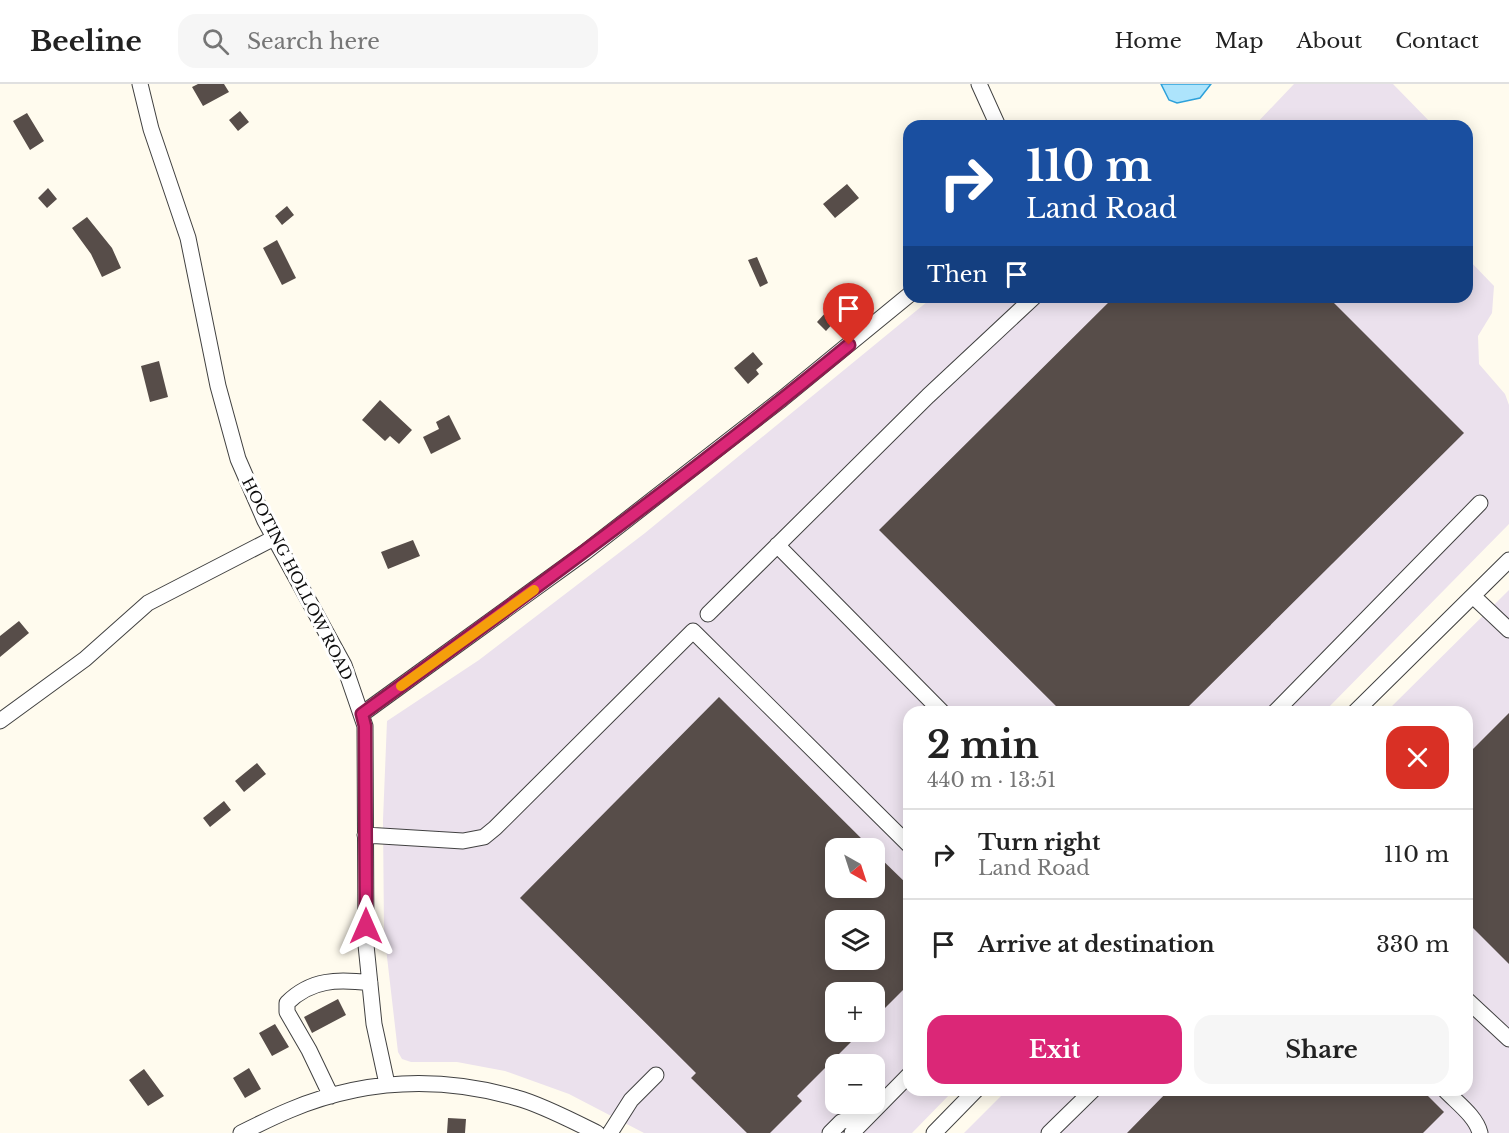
<!DOCTYPE html>
<html lang="en">
<head>
<meta charset="utf-8">
<style>
  :root { --surface:#fff; --page:#f6f6f6; --text:#222; --muted:#767676; --line:#e0e0e0; --accent:#db2777 }
  body { margin:0; font-family:"Libre Baskerville",serif; background:var(--page); color:var(--text); height:100vh; display:flex; flex-direction:column; font-size:22px; white-space:nowrap }
  * { box-sizing:border-box; margin:0 }
  p { font-size:20px; color:var(--muted) }
  .icon { flex:none; width:33px; height:33px; fill:none; stroke:currentColor; stroke-width:2; stroke-linecap:round; stroke-linejoin:round }
  .map { position:relative; flex:1; overflow:hidden }
  .panel { position:absolute; left:903px; top:622px; width:570px; height:390px; display:flex; flex-direction:column; background:var(--surface); border-radius:18px; box-shadow:0 3px 15px #0003 }
  .panel>* { flex:none }
  .guide { position:absolute; left:903px; top:36px; width:570px; height:183px; border-radius:18px; box-shadow:0 3px 15px #0003; background:#1a4fa0; color:#fff; overflow:hidden }
  .needle { width:39px; rotate:141deg }
  .fabs { position:absolute; left:825px; top:754px; display:grid; gap:12px }
  .fabs a { display:grid; place-items:center; width:60px; height:60px; border-radius:12px; background:var(--surface); box-shadow:0 3px 15px #0003; font-size:30px }
  .pin { position:absolute; display:grid; place-items:center; width:51px; height:51px; color:#fff; margin:-62px -26px; border-radius:50% 50% 50% 0; rotate:-45deg; box-shadow:0 0 6px #0007 }
  .pin .icon { rotate:45deg }
  .me { position:absolute; width:66px; margin:-33px; rotate:0deg; stroke-linejoin:round; filter:drop-shadow(0 0 4px #0008) }
  .turn { display:flex; align-items:center; gap:21px; height:126px; padding:0 24px; font-size:27px }
  .turn .icon { width:78px; height:78px; stroke-width:2.5 }
  .turn b { display:block; font-size:42px; line-height:51px }
  .then { display:flex; align-items:center; height:57px; padding:0 24px; background:#0003; gap:12px; font-size:22px }
  .round { display:grid; place-items:center; flex:none; width:63px; height:63px; border-radius:18px; background:var(--page) }
  .overview { display:flex; align-items:center; justify-content:space-between; height:102px; padding:0 24px }
  h1 { font-size:36px; font-weight:700; line-height:45px }
  .cta { display:flex; gap:12px; margin-top:auto; padding:12px 24px }
  .cta a { flex:1; height:69px; border-radius:18px; background:var(--accent); color:#fff; font-size:24px; font-weight:700; line-height:69px; text-align:center }
  .cta a+a { background:var(--page); color:var(--text) }
  ul { padding:0; list-style:none }
  li { display:flex; align-items:center; gap:18px; height:90px; padding:0 24px; border-top:2px solid var(--line) }
  li div { flex:1 }
  li b { display:block; font-size:22px }
  li em { font-style:normal }
  header { display:flex; align-items:center; gap:36px; box-sizing:border-box; height:84px; padding:0 30px; background:var(--surface); border-bottom:2px solid var(--line) }
  header strong { font-size:28px }
  nav { display:flex; gap:33px; margin-inline-start:auto; font-size:21px }
  .search { width:420px; height:54px; background:var(--page); display:flex; align-items:center; gap:15px; box-sizing:border-box; padding:0 21px; border-radius:18px; color:var(--muted); font-size:22px }
  .map>svg:first-child { display:block }
  .industrial { fill:#ebe1ed; fill-rule:evenodd }
  .water { fill:#ade4fc; stroke:#2da1da; stroke-width:1.5 }
  .building { fill:#574d49; fill-rule:evenodd }
  .lines { fill:none; stroke-linecap:round; stroke-linejoin:round }
  .minor-casing { stroke:#414141; stroke-width:17 }
  .minor { stroke:#fff; stroke-width:15 }
  .route-casing { stroke:#8e194d; stroke-width:15 }
  .route { stroke:#db2777; stroke-width:10 }
  .slow { stroke:#f59e0b; stroke-width:10 }
  .labels { text-anchor:middle; stroke-width:6; stroke-linejoin:round; paint-order:stroke }
  .street-label { font-size:15px; fill:#0e0e0e; stroke:#fff }
</style>
</head>
<body>
<header>
<strong>Beeline</strong>
<div class="search"><svg class="icon" aria-label="search" viewBox="0 0 24 24"><circle cx="10" cy="10" r="6"/><path d="M15 15l6 6"/></svg>Search here</div>
<nav><a>Home</a><a>Map</a><a>About</a><a>Contact</a></nav>
</header>
<div class="map">
<svg width="1509" height="1049" viewBox="0 0 1509 1049">
  <rect width="100%" height="100%" fill="#fffbee"/>
  <!-- industrial -->
  <path class="industrial" d="M1294,0H1393L1434,42H1254Z
    M1467,174L1494,202L1492,229L1478,252L1479,280L1505,310L1509,321V440L1324,628H909V1006L953,1007L912,1049H644L569,1010L505,987L457,978H411L402,975L398,968L384,847L383,736L387,637L479,576L645,449L933,213H1467ZM836,765H874V804H836ZM836,837H874V876H836ZM836,909H874V948H836ZM836,981H874V1020H836Z
    M1509,506V1049H964L1006,1007L1467,1006V628H1386Z"/>
  <!-- water -->
  <path class="water" d="M1161,0H1211L1200,14L1177,19L1169,16Z"/>
  <!-- building -->
  <path class="building" d="M198,0H224L229,8L203,22L192,3Z
    M240,27L249,38L238,47L229,36Z
    M27,29L44,57L30,66L13,37Z
    M847,100L859,114L835,134L823,120Z
    M48,104L57,115L47,124L38,114Z
    M287,122L294,131L282,141L275,132Z
    M87,133L112,164L121,184L102,193L91,170L72,144Z
    M277,156L296,194L282,201L263,164Z
    M757,173L768,199L760,203L748,176Z
    M1114,213H1328L1464,349L1183,628H1062L879,446Z
    M826,228L835,237L826,247L817,238Z
    M753,268L763,280L756,286L759,290L748,300L734,284Z
    M159,277L168,313L150,318L141,282Z
    M380,316L412,346L399,360L390,352L385,357L362,336Z
    M449,331L461,355L431,370L423,353L439,345L436,338Z
    M413,456L420,472L388,485L381,468Z
    M19,537L29,549L0,573V552Z
    M719,613L872,765H836V804H874V768L909,802V900L874,935V909H836V948H861L797,1012L802,1017L770,1049H747L691,994L696,989L520,814ZM836,837H874V876H836Z
    M1509,629V880L1467,838V671Z
    M257,679L266,690L244,708L235,697Z
    M224,717L231,726L210,743L203,734Z
    M338,915L346,931L312,949L304,933Z
    M275,940L289,963L272,972L259,949Z
    M249,984L261,1005L245,1014L233,994Z
    M144,985L164,1012L148,1022L129,996Z
    M1169,1006H1422L1444,1028L1423,1049H1127Z
    M448,1034L466,1035L465,1049H447Z"/>
  <g class="lines">
    <!-- minor casing -->
    <g class="minor-casing">
      <path id="minor" d="M140,0L151,45L188,154L218,302L238,375L265,437L344,581L365,642L366,861L374,940L387,1000
        M979,0L998,42
        M777,461L942,628
        M1473,512L1509,546
        M708,530L928,312L1034,213
        M1275,628L1480,419
        M1355,628L1509,476
        M362,630L584,469L782,315L909,211
        M0,637L85,575L148,519L274,454
        M365,751L463,757L484,753L495,744L693,547L909,761
        M1467,916L1509,955
        M1445,1006C1456,1018 1476,1032 1480,1049
        M331,1012L309,966L287,928V919C311,895 338,895 370,899
        M241,1049C257,1041 273,1033 290,1026C364,995 441,992 517,1014C540,1020 575,1038 597,1049
        M610,1049L631,1016L656,991
        M830,1049L841,1038L870,1027
        M852,1049L909,991
        M934,1049L976,1006
        M1049,1049L1093,1006"/>
    </g>
    <!-- minor -->
    <use href="#minor" class="minor"/>
  </g>
  <g class="lines">
    <!-- route casing -->
    <g class="route-casing">
      <path id="route" d="M366,842L365,642L362,630C527,511 691,391 849,261"/>
    </g>
    <!-- route -->
    <use href="#route" class="route"/>
    <!-- slow -->
    <path class="slow" d="M401,602L534,506"/>
  </g>
  <g class="labels">
    <!-- street labels -->
    <g class="street-label">
      <text transform="translate(297 495) rotate(63)" y="5">HOOTING HOLLOW ROAD</text>
    </g>
  </g>
</svg>
<div class="fabs">
<a><svg class="needle" viewBox="-14 -14 28 28"><path d="M0-13l5 13h-10z" fill="#e53935"/><path d="M0 13l5-13h-10z" fill="#767676"/></svg></a>
<a><svg class="icon" aria-label="layers" viewBox="0 0 24 24"><path d="M12 4l9 5-9 5-9-5zM3 14l9 5 9-5"/></svg></a>
<a>+</a>
<a>−</a>
</div>
<div class="pin" style="left:849px;top:261px;background:#d93025"><svg class="icon" aria-label="arrive" viewBox="0 0 24 24"><path d="M6 21V4h12l-3 4 3 4H6"/></svg></div>
<svg class="me" style="left:366px;top:842px" viewBox="-20 -20 40 40"><path d="M0-17L14 15 0 8-14 15z" fill="#db2777" stroke="#fff" stroke-width="4"/></svg>
<div class="guide">
<div class="turn"><svg class="icon" aria-label="right" viewBox="0 0 24 24"><path d="M7 20v-9h11M14 6l5 5-5 5"/></svg><div><b>110 m</b>Land Road</div></div>
<div class="then">Then<svg class="icon" aria-label="arrive" viewBox="0 0 24 24"><path d="M6 21V4h12l-3 4 3 4H6"/></svg></div>
</div>
<section class="panel">
<div class="overview"><div><h1>2 min</h1><p>440 m · 13:51</p></div><a class="round" style="background:#d93025;color:#fff"><svg class="icon" aria-label="close" viewBox="0 0 24 24"><path d="M6 6l12 12M18 6L6 18"/></svg></a></div>
<ul>
<li><svg class="icon" aria-label="right" viewBox="0 0 24 24"><path d="M7 20v-9h11M14 6l5 5-5 5"/></svg><div><b>Turn right</b><p>Land Road</p></div><em>110 m</em></li>
<li><svg class="icon" aria-label="arrive" viewBox="0 0 24 24"><path d="M6 21V4h12l-3 4 3 4H6"/></svg><div><b>Arrive at destination</b></div><em>330 m</em></li>
</ul>
<div class="cta"><a>Exit</a><a>Share</a></div>
</section>
</div>
</body>
</html>
